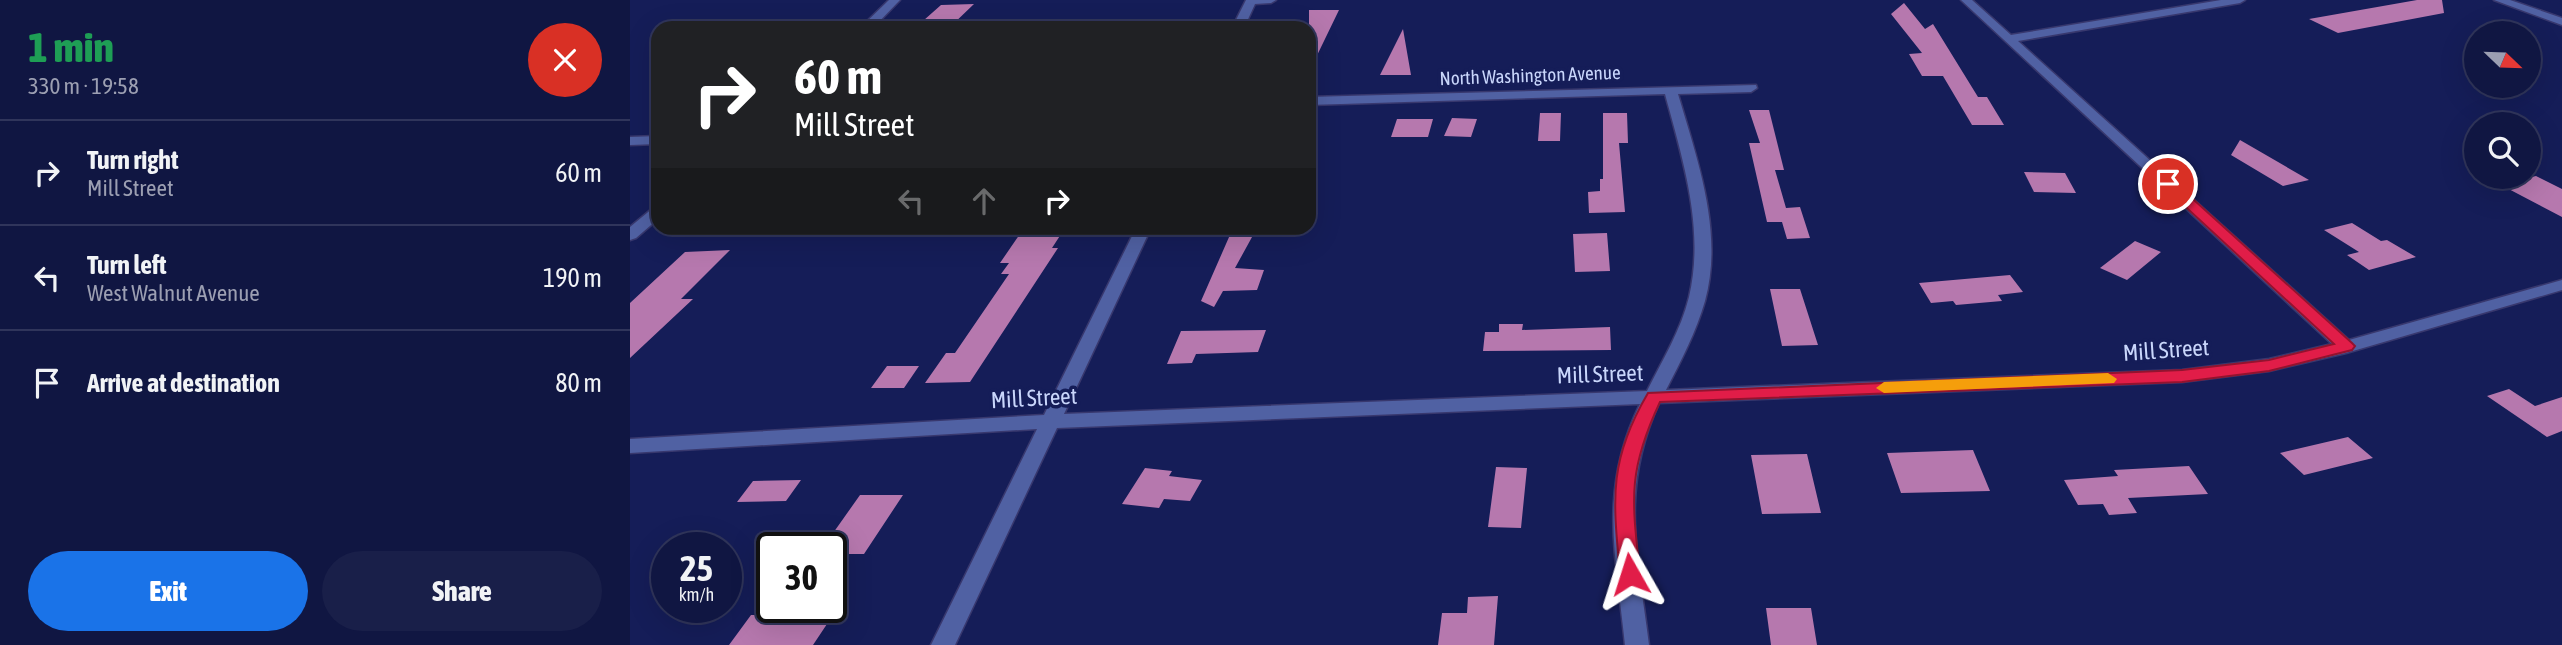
<!DOCTYPE html>
<html lang="en">
<head>
<meta charset="utf-8">
<style>
  :root { --surface:#101642; --page:#191f49; --text:#f1f3f6; --muted:#9c9fb2; --line:#30355b; --accent:#1a73e8 }
  body { margin:0; font-family:"Asap Condensed",sans-serif; background:var(--page); color:var(--text); height:100vh; display:flex; flex-direction:column; font-size:26px; white-space:nowrap }
  * { box-sizing:border-box; margin:0 }
  p { font-size:23px; color:var(--muted) }
  .icon { flex:none; width:38px; height:38px; fill:none; stroke:currentColor; stroke-width:2; stroke-linecap:round; stroke-linejoin:round }
  .map { position:relative; flex:1; overflow:hidden }
  .side { display:flex; flex-direction:column; background:var(--surface); width:630px }
  .side>* { flex:none }
  .top-card { position:absolute; left:21px; top:21px; width:665px; height:214px; border-radius:21px; box-shadow:0 7px 28px #0002,0 0 0 2px var(--line); background:#202124; color:#fff; overflow:hidden }
  .needle { width:46px; rotate:113deg }
  .tools { position:absolute; left:1834px; top:21px; display:grid; gap:14px }
  .tools a { display:grid; place-items:center; width:77px; height:77px; border-radius:50%; background:var(--surface); box-shadow:0 7px 28px #0002,0 0 0 2px var(--line); font-size:35px }
  .speed { position:absolute; left:21px; top:532px; display:flex; gap:14px; font-size:35px; font-weight:700; text-align:center }
  .speed>* { display:grid; place-content:center; width:91px; height:91px; border-radius:50%; background:var(--surface); box-shadow:0 7px 28px #0002,0 0 0 2px var(--line); line-height:1 }
  .speed small { font-size:18px; font-weight:400 }
  .speed .limit { border:4px solid #111; border-radius:10px; background:#fff; color:#111 }
  .pin { position:absolute; display:grid; place-items:center; width:60px; height:60px; color:#fff; margin:-30px; border:4px solid #fff; border-radius:50%; box-shadow:0 2px 7px #0007 }
  .me { position:absolute; width:77px; margin:-38px; rotate:354deg; stroke-linejoin:round; filter:drop-shadow(0 0 5px #0008) }
  .turn { display:flex; align-items:center; gap:24px; height:147px; padding:0 28px; font-size:32px }
  .turn .icon { width:91px; height:91px; stroke-width:2.5 }
  .turn b { display:block; font-size:49px; line-height:60px }
  .lanes { display:flex; align-items:center; height:66px; padding:0 28px; background:#0003; justify-content:center; gap:35px; direction:ltr }
  .lanes .off { opacity:.35 }
  .round { display:grid; place-items:center; flex:none; width:74px; height:74px; border-radius:37px; background:var(--page) }
  .head { display:flex; align-items:center; justify-content:space-between; height:119px; padding:0 28px }
  h1 { font-size:42px; font-weight:800; line-height:52px; color:#1e9e55 }
  .action { display:flex; gap:14px; margin-top:auto; padding:14px 28px }
  .action a { flex:1; height:80px; border-radius:42px; background:var(--accent); color:#fff; font-size:28px; font-weight:800; line-height:80px; text-align:center }
  .action a+a { background:var(--page); color:var(--text) }
  ul { padding:0; list-style:none }
  li { display:flex; align-items:center; gap:21px; height:105px; padding:0 28px; border-top:2px solid var(--line) }
  li div { flex:1 }
  li b { display:block; font-size:26px }
  li em { font-style:normal }
  main { display:flex; flex:1; min-height:0 }
  .map>svg:first-child { display:block }
  .building { fill:#b678ae }
  .lines { fill:none; stroke-linecap:round; stroke-linejoin:round }
  .street-casing { stroke:#38386e; stroke-width:3 }
  .street { fill:#5061a3; fill-rule:evenodd }
  .route { fill:#e11d48; stroke:#92132f; stroke-width:2 }
  .slow { fill:#f59e0b }
  .labels { text-anchor:middle; stroke-width:7; stroke-linejoin:round; paint-order:stroke }
  .far-street-label { font-size:19px; fill:#c9d6fb; stroke:#151d58 }
  .street-label { font-size:23px; fill:#c9d6fb; stroke:#151d58 }
</style>
</head>
<body>
<main>
<section class="side">
<div class="head"><div><h1>1 min</h1><p>330 m · 19:58</p></div><a class="round" style="background:#d93025;color:#fff"><svg class="icon" aria-label="close" viewBox="0 0 24 24"><path d="M6 6l12 12M18 6L6 18"/></svg></a></div>
<ul>
<li><svg class="icon" aria-label="right" viewBox="0 0 24 24"><path d="M7 20v-9h11M14 6l5 5-5 5"/></svg><div><b>Turn right</b><p>Mill Street</p></div><em>60 m</em></li>
<li><svg class="icon" aria-label="left" viewBox="0 0 24 24"><path d="M17 20v-9H6M10 6l-5 5 5 5"/></svg><div><b>Turn left</b><p>West Walnut Avenue</p></div><em>190 m</em></li>
<li><svg class="icon" aria-label="arrive" viewBox="0 0 24 24"><path d="M6 21V4h12l-3 4 3 4H6"/></svg><div><b>Arrive at destination</b></div><em>80 m</em></li>
</ul>
<div class="action"><a>Exit</a><a>Share</a></div>
</section>
<div class="map">
<svg width="1932" height="645" viewBox="0 0 1932 645">
  <rect width="100%" height="100%" fill="#151d58"/>
  <!-- building -->
  <path class="building" d="M1787,0H1812L1814,13L1708,33L1679,19Z
    M1274,3L1295,29L1303,24L1348,97H1357L1374,125H1342L1313,76H1292L1279,54L1292,53L1261,14Z
    M344,4L319,28H285L311,5Z
    M679,10H709L679,72Z
    M773,29L781,75H750Z
    M1119,110H1139L1154,170H1145L1156,208L1170,207L1180,238L1157,239L1152,222H1137L1119,143H1130Z
    M910,113H931L930,141H908Z
    M973,113H997L998,143H989L995,212L959,213L958,192L970,191V179H973Z
    M822,118L847,119L841,137L814,136Z
    M767,119H803L798,137H761Z
    M1610,140L1679,180L1653,186L1601,155Z
    M1394,172L1435,173L1446,193L1404,192Z
    M1906,176L1932,189V217L1871,185Z
    M1722,223L1751,241L1757,240L1786,257L1739,270L1717,255L1729,252L1694,230Z
    M394,228H435L422,248H428L340,382L295,383L316,353H325L379,274H371L379,263H370Z
    M603,228H627L605,268L634,270L627,290L593,291L584,307L571,301Z
    M977,233L980,271L945,272L943,234Z
    M1505,241L1531,252L1497,280L1470,268Z
    M100,250L51,299H63L0,358V303L55,252Z
    M1380,275L1393,292L1368,295L1372,301L1326,305L1323,301L1301,303L1289,283Z
    M1140,289H1170L1188,345L1152,346Z
    M869,324H893L892,330L980,327L981,350L853,351L855,332H869Z
    M636,330L628,352L566,354L562,363L537,364L551,331Z
    M257,366H289L274,388H241Z
    M1879,389L1905,406L1932,397V431L1917,437L1857,396Z
    M1718,437L1743,458L1674,475L1650,453Z
    M1343,450L1360,491L1271,493L1257,453Z
    M1177,454L1191,513L1132,514L1121,455Z
    M1559,466L1578,494L1498,498L1507,513L1479,515L1473,504L1448,505L1434,480L1488,476L1484,470Z
    M866,467L897,468L891,528L858,527Z
    M515,468L542,471L539,476L572,480L560,501L534,499L529,508L492,504Z
    M171,480L156,501L107,502L123,481Z
    M230,495H273L234,554H201V536Z
    M868,596L864,645H808L812,613H837L838,597Z
    M1136,608H1181L1187,645H1141Z
    M121,615H167L163,621H199L183,645H99Z"/>
  <g class="lines">
    <!-- street casing -->
    <g class="street-casing">
      <path id="street" d="M259,0H270L243,28H230Z
        M646,0L641,3L625,4L614,28H602L616,0Z
        M1331,0H1342L1381,35L1591,0H1615L1610,3L1388,41L1719,340L1932,280V290L1716,353L1639,371L1552,382L1029,403C989,490 1008,555 1019,645H995C986,555 968,490 1010,404L427,428L325,645H301L407,429L0,453V439L414,415L506,228H521L434,414L1017,391C1032,361 1051,330 1059,297C1075,229 1053,160 1035,94L679,105V97L1126,85L1127,88L1121,92L1048,94C1067,159 1094,232 1075,301C1066,332 1051,361 1036,390L1552,370L1639,359L1702,344Z
        M1864,0H1880L1932,18V25Z
        M28,136V144L0,145V137Z
        M28,206V219L6,238L0,240V227L23,208Z"/>
    </g>
    <!-- street -->
    <use href="#street" class="street"/>
  </g>
  <!-- route -->
  <path class="route" d="M1538,180L1543,181L1722,343L1725,346L1722,350L1639,371L1552,382L1030,402C997,472 1002,500 1010,574L1007,580L1000,582L993,580L990,574C983,499 978,461 1018,393L1552,370L1639,360L1704,344L1534,187V181Z"/>
  <!-- slow -->
  <path class="slow" d="M1478,373L1487,379L1484,383L1254,393L1246,388L1254,382Z"/>
  <g class="labels">
    <!-- far-street labels -->
    <g class="far-street-label">
      <text transform="translate(900 75) rotate(-2)" y="7">North Washington Avenue</text>
    </g>
    <!-- street labels -->
    <g class="street-label">
      <text transform="translate(1536 350) rotate(-4)" y="8">Mill Street</text>
      <text transform="translate(970 374) rotate(-2)" y="8">Mill Street</text>
      <text transform="translate(404 398) rotate(-3)" y="8">Mill Street</text>
    </g>
  </g>
</svg>
<div class="tools">
<a><svg class="needle" viewBox="-14 -14 28 28"><path d="M0-13l5 13h-10z" fill="#e53935"/><path d="M0 13l5-13h-10z" fill="#9c9fb2"/></svg></a>
<a><svg class="icon" aria-label="search" viewBox="0 0 24 24"><circle cx="10" cy="10" r="6"/><path d="M15 15l6 6"/></svg></a>
</div>
<div class="speed"><div>25<small>km/h</small></div><div class="limit">30</div></div>
<div class="pin" style="left:1538px;top:184px;background:#d93025"><svg class="icon" aria-label="arrive" viewBox="0 0 24 24"><path d="M6 21V4h12l-3 4 3 4H6"/></svg></div>
<svg class="me" style="left:1000px;top:574px" viewBox="-20 -20 40 40"><path d="M0-17L14 15 0 8-14 15z" fill="#e11d48" stroke="#fff" stroke-width="4"/></svg>
<div class="top-card">
<div class="turn"><svg class="icon" aria-label="right" viewBox="0 0 24 24"><path d="M7 20v-9h11M14 6l5 5-5 5"/></svg><div><b>60 m</b>Mill Street</div></div>
<div class="lanes"><svg class="icon off" aria-label="left" viewBox="0 0 24 24"><path d="M17 20v-9H6M10 6l-5 5 5 5"/></svg><svg class="icon off" aria-label="ahead" viewBox="0 0 24 24"><path d="M12 20V5M6 11l6-6 6 6"/></svg><svg class="icon" aria-label="right" viewBox="0 0 24 24"><path d="M7 20v-9h11M14 6l5 5-5 5"/></svg></div>
</div>
</div>
</main>
</body>
</html>
